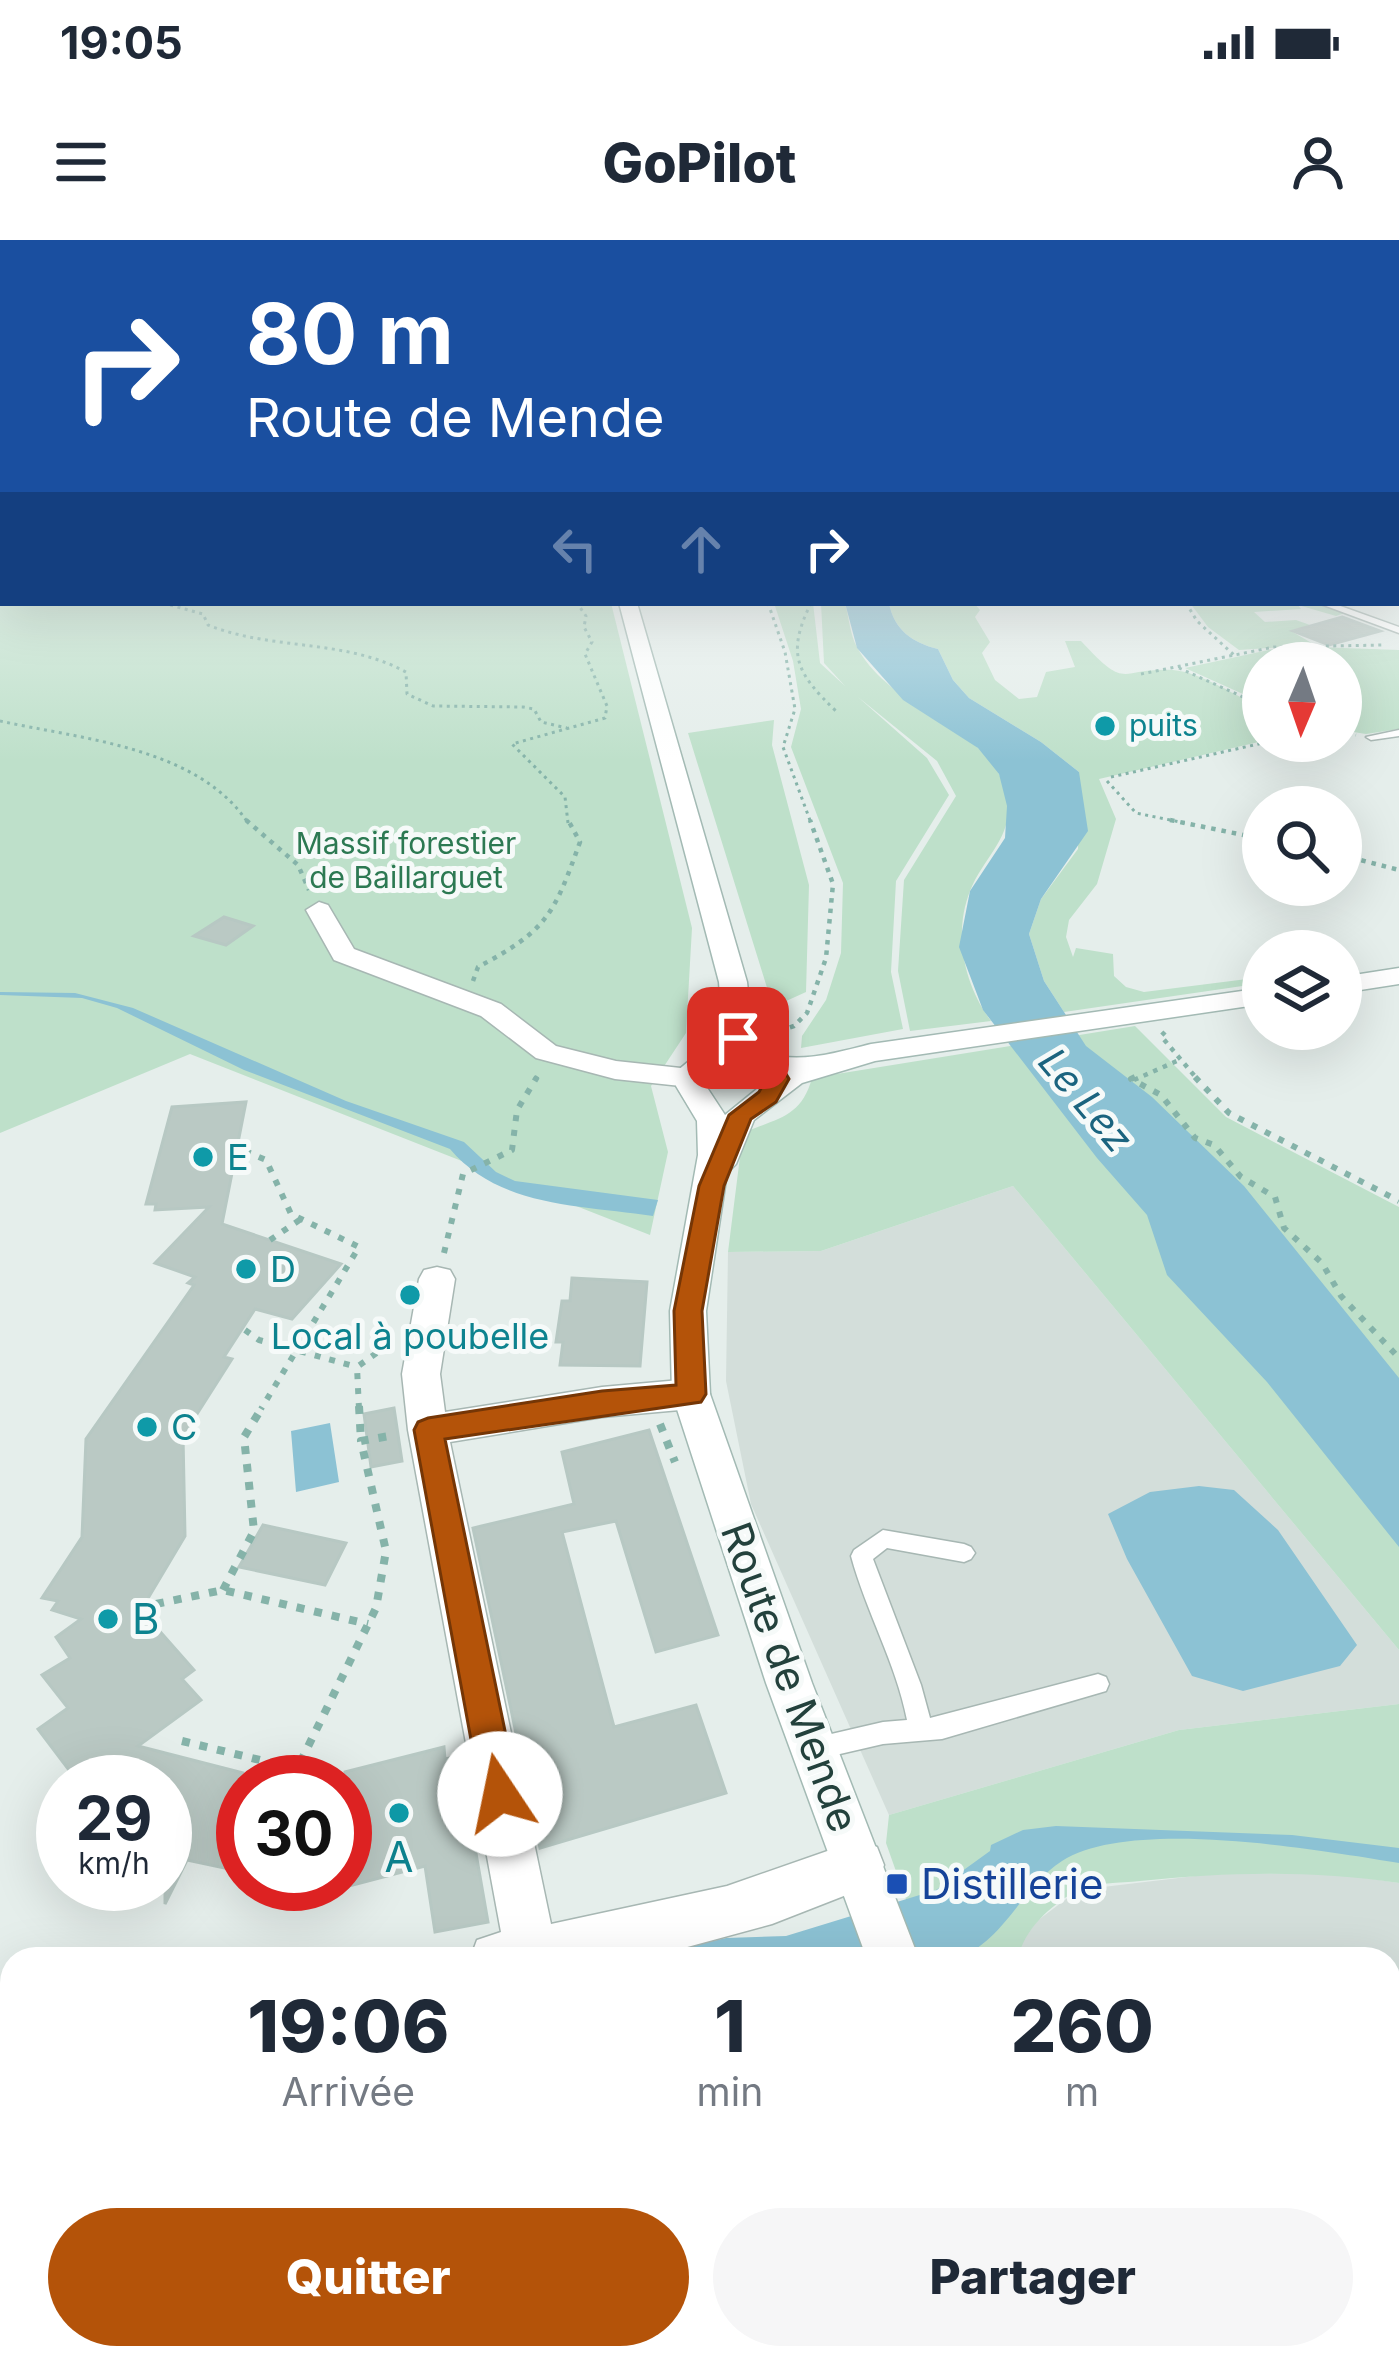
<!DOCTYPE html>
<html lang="fr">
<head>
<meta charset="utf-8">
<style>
  :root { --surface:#fff; --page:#f6f6f7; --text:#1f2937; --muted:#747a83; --accent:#b45309 }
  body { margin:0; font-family:Inter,sans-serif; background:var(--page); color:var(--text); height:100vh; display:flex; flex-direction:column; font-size:45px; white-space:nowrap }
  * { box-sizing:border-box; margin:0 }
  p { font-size:39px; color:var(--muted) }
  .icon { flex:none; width:66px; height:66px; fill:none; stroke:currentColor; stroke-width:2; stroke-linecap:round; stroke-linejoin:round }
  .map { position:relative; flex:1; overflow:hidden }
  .details { position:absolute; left:0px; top:1707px; width:1401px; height:423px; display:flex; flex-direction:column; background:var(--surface); border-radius:36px 36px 0 0; box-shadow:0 12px 48px #0002 }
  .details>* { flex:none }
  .banner { position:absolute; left:0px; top:0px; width:1401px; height:366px; box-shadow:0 12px 48px #0002; background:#1a4fa0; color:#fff; overflow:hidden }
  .needle { width:78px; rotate:182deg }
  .fabs { position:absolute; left:1242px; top:402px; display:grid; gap:24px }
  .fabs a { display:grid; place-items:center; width:120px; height:120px; border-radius:50%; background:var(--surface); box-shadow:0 12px 48px #0002; font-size:60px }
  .speed { position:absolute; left:36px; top:1515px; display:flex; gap:24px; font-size:60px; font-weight:700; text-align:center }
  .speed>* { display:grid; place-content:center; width:156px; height:156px; border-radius:50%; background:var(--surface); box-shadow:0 12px 48px #0002; line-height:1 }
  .speed small { font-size:30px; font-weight:400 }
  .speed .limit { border:18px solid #d22; background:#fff; color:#111 }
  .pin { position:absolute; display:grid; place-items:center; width:102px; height:102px; color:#fff; margin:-51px; border-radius:24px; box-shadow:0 6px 18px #0006 }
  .me { position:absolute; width:132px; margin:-66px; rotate:349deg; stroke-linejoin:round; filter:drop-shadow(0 0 9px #0008) }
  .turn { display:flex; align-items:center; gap:42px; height:252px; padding:0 48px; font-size:54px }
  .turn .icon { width:156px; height:156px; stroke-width:2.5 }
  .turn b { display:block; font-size:84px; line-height:102px }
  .lanes { display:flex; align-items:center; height:114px; padding:0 48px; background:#0003; justify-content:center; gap:60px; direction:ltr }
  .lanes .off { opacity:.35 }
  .eta { display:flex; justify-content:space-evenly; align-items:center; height:204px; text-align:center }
  .eta b { font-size:72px; font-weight:800; line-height:84px }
  .cta { display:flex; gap:24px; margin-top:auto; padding:24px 48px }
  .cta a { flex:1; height:138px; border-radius:72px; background:var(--accent); color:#fff; font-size:48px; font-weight:800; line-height:138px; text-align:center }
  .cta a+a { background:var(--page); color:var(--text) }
  .status { display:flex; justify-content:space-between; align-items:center; height:84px; padding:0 60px; background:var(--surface); direction:ltr }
  .status svg { height:33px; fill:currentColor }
  header { display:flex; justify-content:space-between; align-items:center; height:156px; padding:0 48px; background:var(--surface); font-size:54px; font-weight:800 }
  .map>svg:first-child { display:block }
  .built { fill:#d3deda }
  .green { fill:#bee0ca }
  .water { fill:#8cc2d4 }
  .building { fill:#bac9c4; stroke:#b7c8c3; stroke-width:3 }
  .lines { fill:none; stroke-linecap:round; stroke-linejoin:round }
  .lane-casing { stroke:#a7b7b3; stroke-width:3 }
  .street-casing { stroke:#a7b7b3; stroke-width:3 }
  .secondary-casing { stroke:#a3bab4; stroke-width:3 }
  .path-far3 { stroke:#85b3a9; stroke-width:3; stroke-dasharray:3 4.5; stroke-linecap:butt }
  .path-far2 { stroke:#85b3a9; stroke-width:4.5; stroke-dasharray:4.5 6; stroke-linecap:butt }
  .path-far1 { stroke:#85b3a9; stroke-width:6; stroke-dasharray:6 9; stroke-linecap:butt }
  .path { stroke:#85b3a9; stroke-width:8; stroke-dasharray:8 10; stroke-linecap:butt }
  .lane { fill:#fff; fill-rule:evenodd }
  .street { fill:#fff; fill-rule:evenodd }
  .secondary { fill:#fff; fill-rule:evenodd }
  .route { fill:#b45309; stroke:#753606; stroke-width:3 }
  .culture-dot { fill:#0f9aa8; stroke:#f6faf9; stroke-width:4.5 }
  .transit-dot { fill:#1a4fb4; stroke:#f6faf9; stroke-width:4.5 }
  .labels { text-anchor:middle; stroke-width:10; stroke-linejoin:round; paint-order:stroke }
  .far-culture-label { font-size:30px; fill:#0d838f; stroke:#f6faf9; text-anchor:start }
  .far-park-label { font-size:30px; fill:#2c7952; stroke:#f6faf9 }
  .culture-label { font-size:36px; fill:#0d838f; stroke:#f6faf9; text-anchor:start }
  .water-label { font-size:39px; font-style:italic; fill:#1b647f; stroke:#f6faf9 }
  .near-culture-label { font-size:42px; fill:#0d838f; stroke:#f6faf9; text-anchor:start }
  .near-street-label { font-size:42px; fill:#23413c; stroke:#f6faf9 }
  .near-transit-label { font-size:42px; fill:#164399; stroke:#f6faf9; text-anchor:start }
</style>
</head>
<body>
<div class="status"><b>19:05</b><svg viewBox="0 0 49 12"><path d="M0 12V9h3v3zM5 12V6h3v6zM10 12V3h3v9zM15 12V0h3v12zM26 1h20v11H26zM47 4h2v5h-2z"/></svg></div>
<header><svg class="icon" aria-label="menu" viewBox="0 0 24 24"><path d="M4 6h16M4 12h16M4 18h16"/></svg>GoPilot<svg class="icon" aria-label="person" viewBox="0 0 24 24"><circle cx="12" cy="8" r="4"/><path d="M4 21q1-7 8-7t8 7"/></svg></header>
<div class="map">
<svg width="1399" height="2128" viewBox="0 0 1399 2128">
  <rect width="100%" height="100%" fill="#e5eeeb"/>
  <!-- built -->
  <path class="built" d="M1013,946L1399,1410V1464L1179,1490L889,1575L751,1264L726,1141L728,1012L821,1011Z
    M1220,1633L1340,1634L1399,1643V2128H1114L1111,2118H1389V1719H1018L1023,1699L1037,1681L1078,1650Z
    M29,2118H949L950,2128H18Z"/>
  <!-- green -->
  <path class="green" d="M0,223L3,363H611L692,688L686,793L651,846L668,912L650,995L190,814L0,893Z
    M774,363H813L820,423L845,446L824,423L821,363H845C849,377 850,395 857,407C887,465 975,485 999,534C1026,590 987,609 970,651C953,694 964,745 991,781L910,791L898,731L904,640L956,556L937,521L858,457L927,518L949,555L896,641L891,732L903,789L801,808L802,796L826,760L841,713L843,643L791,507L801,469L793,421Z
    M889,363H974L980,370L975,377L990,402L982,413L995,440L1019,459L1037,457L1046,432L1075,427L1065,401H1081C1129,453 1118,427 1173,430C1201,432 1237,457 1263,468V501L1099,539L1116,579L1097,644L1069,680L1066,697L1073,717L1076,708L1113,714L1114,736L1126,747L1144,752L1263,737V743L1064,772L1044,741L1029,694L1041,659L1078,609L1079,532L1041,502L969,458L953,440L938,409C913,403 894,390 889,363Z
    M1190,363H1318L1345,373L1336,376L1298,365L1301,369L1254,372L1265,382L1296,380L1310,385L1291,391L1315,405L1239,410L1208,387Z
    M1287,406L1399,410V489L1366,494L1341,490V423H1263V463L1185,428Z
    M774,480L772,505L809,645L806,752L773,767L688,493Z
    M1135,786L1226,877L1399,967V1410L1013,946L821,1011L728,1012L743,893C777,878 801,878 812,838Z
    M1399,1464V1643C1312,1630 1227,1632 1140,1641C1120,1643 1094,1642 1076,1651C1050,1666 1024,1689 1018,1719H927L886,1603L889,1575L1179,1490Z"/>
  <!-- water -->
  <path class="water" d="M845,363H889C894,390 913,403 938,409L953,440L969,458L1041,502L1079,532L1088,591L1041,659L1029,694L1044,741L1086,806L1152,857L1244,946L1399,1138V1307L1267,1142L1167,1035L1147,975L1097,918L983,770L959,707L970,651L1005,598L1007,566L999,534L978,508L903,460L857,408Z
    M0,752L75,753L133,768L346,861L464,902L496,932L515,941L658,960L653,976C582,965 500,968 450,909L244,830L117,768L82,758L0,755Z
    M330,1183L339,1242L296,1252L291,1191Z
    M1199,1246L1234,1250L1278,1290L1357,1405L1340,1426L1243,1451L1192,1436L1127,1319L1108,1274L1150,1252Z
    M1056,1586L1292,1595L1399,1608V1623C1319,1610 1131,1577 1062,1621C1020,1648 1004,1704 954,1719H632L726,1698L786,1696L936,1650L990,1611L991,1605L1023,1590Z"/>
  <!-- building -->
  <path class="building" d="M1342,377L1380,391L1329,405L1293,391Z
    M224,677L253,686L226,705L194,696Z
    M246,862L222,984L341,1024L292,1079L255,1069L224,1117L232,1119L183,1196L185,1296L141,1370L194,1430L182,1439L201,1460L138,1506L243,1533V1632L187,1620L165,1664V1542H78L38,1489L68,1468L42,1435L70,1418L56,1397L81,1379L52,1370L58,1361L42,1358L82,1297L86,1199L194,1045L188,1043L195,1037L155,1023L209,967L155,970L156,964H146L172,867Z
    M572,1038L647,1042L640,1126L560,1125L563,1102H556L562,1061H570Z
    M394,1168L402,1221L371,1227L364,1174Z
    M649,1190L718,1395L656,1412L616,1281L562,1292L614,1487L696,1465L726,1553L540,1608L473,1288L574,1264L562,1212Z
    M263,1285L346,1303L325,1345L239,1327Z
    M444,1507L445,1519L459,1516L488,1682L435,1692L425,1626L345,1647V1532Z"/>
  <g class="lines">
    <!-- lane casing -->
    <g class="lane-casing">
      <path id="lane" d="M1399,308V314L1398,315V309Z
        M1318,363H1332L1399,387V393Z
        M1399,490V496L1371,500L1366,497Z
        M883,1290L964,1304L971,1307L975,1313L971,1319L964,1322L887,1308L873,1319L921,1445L930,1478L1098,1434L1106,1437L1109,1444L1106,1451L942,1499L883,1504L814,1520L806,1517L802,1509L806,1501L814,1498L883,1482L907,1480C896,1423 866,1372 851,1316L854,1310Z"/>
    </g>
    <!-- street casing -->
    <g class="street-casing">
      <path id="street" d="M319,662L328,665L354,709L501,764L556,806L616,821L690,829L705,838L690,847L615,839L536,818L481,776L334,720L306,670Z
        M437,1027L450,1030L455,1039L440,1134L445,1172L602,1147L691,1139L705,1144L710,1154L705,1164L691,1169L602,1177L450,1202L551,1684L727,1646L859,1600L877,1607L884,1625L877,1643L772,1684L643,1719H470L477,1700L501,1692L408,1190L402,1134L419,1039L424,1030Z
        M12,1745V1799L0,1800V1746Z"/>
    </g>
    <!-- secondary casing -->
    <g class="secondary-casing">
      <path id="secondary" d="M619,363H637L747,742L753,798L764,813C801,824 834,813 871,804L1263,748V764L875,821L802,843L754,880L736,924L727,933L706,1071L710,1154L812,1443L919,1719H867L766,1443L672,1154L670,1071L698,915L697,881L676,846L677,831L701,811L729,806L723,798L719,742ZM722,823L774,835L725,875L706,846L707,833Z
        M1399,728V744L1341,753V737Z
        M961,2118H1025L1028,2128H964Z"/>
    </g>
    <!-- path-far3 -->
    <path class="path-far3" d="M163,363L203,374L208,385C273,411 343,398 406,432L407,454L433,466L523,467L534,469L541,482L567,488
      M768,363L785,412L795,469L783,507L811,583
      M811,363C786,414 796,433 837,472
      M1186,363L1197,381L1234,415
      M1179,428L1263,466
      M1141,434L1274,407L1384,405
      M0,481C81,499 198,507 248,583
      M1341,492L1356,495
      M1111,537L1272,501
      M1107,541L1136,573L1185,583
      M568,583L565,557L512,504L605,478L607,466L585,414L592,402L584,387L586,376L577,363"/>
    <!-- path-far2 -->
    <path class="path-far2" d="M246,580L298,625L309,650
      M1170,580L1263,599
      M1341,615L1399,630
      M473,741L478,727C548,690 554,674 580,602L568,580
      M1165,792L1161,796L1198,840
      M770,794L794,786L807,773L826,718L833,644L810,580
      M535,840L540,832
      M1134,840L1179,820"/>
    <!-- path-far1 -->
    <path class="path-far1" d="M1135,837L1131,839L1161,855L1195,898L1214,905L1241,937L1275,957L1284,988L1322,1023L1341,1056L1399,1118
      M1195,837L1229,873L1399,961
      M245,911L266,920L291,974L359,1007L261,1169
      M270,1000L301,979
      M444,1013L463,934L512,910L517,870L537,837
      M245,1090L259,1100L357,1127
      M359,1169L357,1127L385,1107L392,1095"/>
    <!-- path -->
    <path class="path" d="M359,1166L361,1201
      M660,1184L675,1222
      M223,1350L254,1291L244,1197L263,1166
      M156,1364L223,1350L368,1384
      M182,1501L297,1529L376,1368L386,1311L361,1201L395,1195"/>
    <!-- lane -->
    <use href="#lane" class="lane"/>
    <!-- street -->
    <use href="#street" class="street"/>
    <!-- secondary -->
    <use href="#secondary" class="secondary"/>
  </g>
  <!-- sky -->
  <linearGradient id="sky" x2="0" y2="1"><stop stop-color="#83bae0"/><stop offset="0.43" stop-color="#f3f7f6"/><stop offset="1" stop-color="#f3f7f6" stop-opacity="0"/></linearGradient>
  <rect width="1399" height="521" fill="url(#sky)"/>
  <!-- route -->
  <path class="route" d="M738,791L746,793C760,812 779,818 789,839L776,862L751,879L724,946L702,1071L706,1154L701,1162L445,1199L518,1554L513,1567L500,1572L486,1567L481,1554L414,1190L418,1182L428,1178L602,1151L676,1145L674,1071L699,946L729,875L759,852L766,839C761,828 738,814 727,798Z"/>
  <!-- markers -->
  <g class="culture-dot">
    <circle cx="1105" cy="486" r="12"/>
    <circle cx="203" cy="917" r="12"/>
    <circle cx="246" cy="1029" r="12"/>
    <circle cx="410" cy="1055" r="12"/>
    <circle cx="147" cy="1187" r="12"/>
    <circle cx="108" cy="1379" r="12"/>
    <circle cx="399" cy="1573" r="12"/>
  </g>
  <rect class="transit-dot" x="885" y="1632" width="24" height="24" rx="6"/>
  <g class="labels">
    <!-- far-culture labels -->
    <g class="far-culture-label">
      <text x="1129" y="496">puits</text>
    </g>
    <!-- far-park labels -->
    <g class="far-park-label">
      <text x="406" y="614">Massif forestier<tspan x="406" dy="34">de Baillarguet</tspan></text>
    </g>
    <!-- culture labels -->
    <g class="culture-label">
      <text x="227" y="930">E</text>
      <text x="270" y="1042">D</text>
      <text x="410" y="1109" text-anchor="middle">Local à poubelle</text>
      <text x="171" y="1200">C</text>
    </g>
    <!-- water labels -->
    <g class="water-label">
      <text transform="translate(1086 860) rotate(50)" y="14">Le Lez</text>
    </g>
    <!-- near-culture labels -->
    <g class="near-culture-label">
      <text x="132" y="1394">B</text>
      <text x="399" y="1632" text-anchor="middle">A</text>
    </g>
    <!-- near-street labels -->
    <g class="near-street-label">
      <text transform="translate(790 1437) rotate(70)" y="15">Route de Mende</text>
    </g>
    <!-- near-transit labels -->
    <g class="near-transit-label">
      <text x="921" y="1659">Distillerie</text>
    </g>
  </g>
</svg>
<div class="fabs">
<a><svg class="needle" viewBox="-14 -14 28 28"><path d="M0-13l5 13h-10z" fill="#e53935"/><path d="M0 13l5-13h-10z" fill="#747a83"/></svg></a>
<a><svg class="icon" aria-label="search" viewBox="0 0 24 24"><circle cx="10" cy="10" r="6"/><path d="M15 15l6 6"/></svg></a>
<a><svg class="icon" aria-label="layers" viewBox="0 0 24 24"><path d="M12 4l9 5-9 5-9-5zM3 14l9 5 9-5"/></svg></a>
</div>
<div class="speed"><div>29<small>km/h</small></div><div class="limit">30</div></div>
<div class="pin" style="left:738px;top:798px;background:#d93025"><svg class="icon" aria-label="arrive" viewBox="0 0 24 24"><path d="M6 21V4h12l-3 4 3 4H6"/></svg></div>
<svg class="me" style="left:500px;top:1554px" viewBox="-20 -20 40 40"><circle r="19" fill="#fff"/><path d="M0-13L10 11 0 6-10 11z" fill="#b45309"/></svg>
<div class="banner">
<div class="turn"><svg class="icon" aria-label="right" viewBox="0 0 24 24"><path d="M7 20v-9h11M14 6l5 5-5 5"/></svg><div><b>80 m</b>Route de Mende</div></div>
<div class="lanes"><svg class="icon off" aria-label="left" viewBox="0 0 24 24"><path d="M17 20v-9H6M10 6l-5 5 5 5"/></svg><svg class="icon off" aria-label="ahead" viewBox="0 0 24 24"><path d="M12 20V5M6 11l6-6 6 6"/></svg><svg class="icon" aria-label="right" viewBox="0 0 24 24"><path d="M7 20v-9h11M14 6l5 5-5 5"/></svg></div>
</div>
<section class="details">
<div class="eta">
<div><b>19:06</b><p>Arrivée</p></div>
<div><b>1</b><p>min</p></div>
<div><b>260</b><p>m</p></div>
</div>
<div class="cta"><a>Quitter</a><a>Partager</a></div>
</section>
</div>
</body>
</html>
